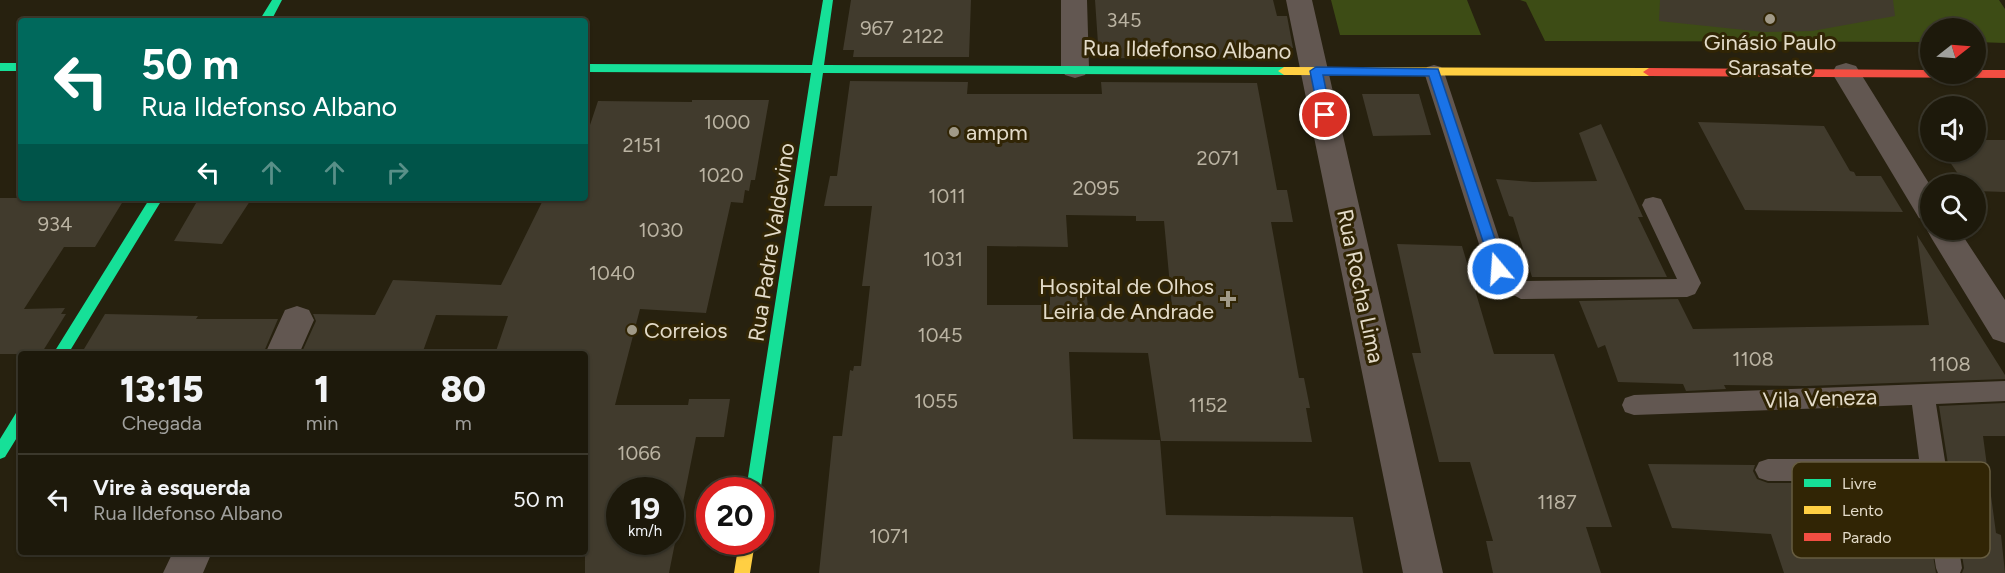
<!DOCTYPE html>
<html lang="pt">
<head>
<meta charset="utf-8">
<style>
  :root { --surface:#1d190b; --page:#252214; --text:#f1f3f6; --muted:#a0a09d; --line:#3b382c }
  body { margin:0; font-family:Figtree,sans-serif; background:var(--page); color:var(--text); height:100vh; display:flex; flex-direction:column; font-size:22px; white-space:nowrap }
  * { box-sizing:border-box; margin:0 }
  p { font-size:20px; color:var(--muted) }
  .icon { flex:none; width:33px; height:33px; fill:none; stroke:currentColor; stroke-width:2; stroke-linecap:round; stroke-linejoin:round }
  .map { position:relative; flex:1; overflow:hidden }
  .sheet { position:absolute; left:18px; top:351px; width:570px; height:204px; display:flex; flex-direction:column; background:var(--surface); border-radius:6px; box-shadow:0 2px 4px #0004,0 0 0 2px var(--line) }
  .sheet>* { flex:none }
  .top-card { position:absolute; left:18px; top:18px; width:570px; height:183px; border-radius:6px; box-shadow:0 2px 4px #0004,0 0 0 2px var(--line); background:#00695c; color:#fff; overflow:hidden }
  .needle { width:39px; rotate:73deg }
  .tools { position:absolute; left:1920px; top:18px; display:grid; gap:12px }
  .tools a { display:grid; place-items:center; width:66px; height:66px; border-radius:50%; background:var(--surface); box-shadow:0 2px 4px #0004,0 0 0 2px var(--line); font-size:30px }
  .speed { position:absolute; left:606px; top:477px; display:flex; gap:12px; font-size:30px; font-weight:700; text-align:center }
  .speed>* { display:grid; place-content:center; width:78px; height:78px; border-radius:50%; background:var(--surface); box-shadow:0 2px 4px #0004,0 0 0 2px var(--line); line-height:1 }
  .speed small { font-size:15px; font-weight:400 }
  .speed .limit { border:9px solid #d22; background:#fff; color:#111 }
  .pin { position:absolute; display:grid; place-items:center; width:51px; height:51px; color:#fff; margin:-26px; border:3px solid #fff; border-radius:50%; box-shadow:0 2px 6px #0007 }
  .me { position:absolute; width:66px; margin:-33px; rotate:342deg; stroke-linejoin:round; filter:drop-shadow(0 0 4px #0008) }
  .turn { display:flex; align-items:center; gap:21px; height:126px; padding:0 24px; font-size:27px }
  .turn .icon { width:78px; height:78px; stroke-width:2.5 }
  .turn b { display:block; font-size:42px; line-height:51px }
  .lanes { display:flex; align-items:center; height:57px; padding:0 24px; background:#0003; justify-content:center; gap:30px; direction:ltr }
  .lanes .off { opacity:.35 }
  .eta { display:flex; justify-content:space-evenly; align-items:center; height:102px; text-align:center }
  .eta b { font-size:36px; font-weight:800; line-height:42px }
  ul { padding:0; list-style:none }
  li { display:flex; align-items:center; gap:18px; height:90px; padding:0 24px; border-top:2px solid var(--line) }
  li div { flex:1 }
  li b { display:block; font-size:22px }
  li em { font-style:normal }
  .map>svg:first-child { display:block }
  .green { fill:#3d4c15 }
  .building { fill:#413b2d; fill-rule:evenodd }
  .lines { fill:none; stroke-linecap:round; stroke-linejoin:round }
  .lane { fill:#625751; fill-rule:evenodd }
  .street { fill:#625751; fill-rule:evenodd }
  .fast { fill:#16e098; fill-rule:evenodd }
  .slow { fill:#ffcf43; fill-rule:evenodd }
  .jam { fill:#f24e42; fill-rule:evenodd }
  .route { fill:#1a73e8; stroke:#114b97; stroke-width:1.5 }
  .poi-dot { fill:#a19a88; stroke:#312505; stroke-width:2 }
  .labels { text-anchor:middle; stroke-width:6; stroke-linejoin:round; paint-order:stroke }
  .number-label { font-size:20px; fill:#bab3a2 }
  .poi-label { font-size:22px; fill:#e3dbc9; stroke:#312505; text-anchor:start }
  .street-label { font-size:22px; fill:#e3dbc9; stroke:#312505 }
  .key { fill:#312505; stroke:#665c40; stroke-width:1.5 }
  .key-label { font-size:16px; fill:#e3dbc9 }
</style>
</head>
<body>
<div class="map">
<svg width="2005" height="573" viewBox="0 0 2005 573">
  <rect width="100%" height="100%" fill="#27210f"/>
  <!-- green -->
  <path class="green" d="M1331,0H1467L1481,35H1340Z
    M1520,0H1999L2005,9V43L1976,42V28H1930V42L1545,41L1526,2Z"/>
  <!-- building -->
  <path class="building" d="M851,0H971L969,57H853L854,50H843Z
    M1095,0H1273L1277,16H1287L1293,48H1286L1287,51H1251L1252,59L1099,58Z
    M1660,0H1893L1895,16L1812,31L1764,32L1659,21Z
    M850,81L968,82L967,94H1102L1101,82L1257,83L1277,190H1287L1293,222H1271L1299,378H1304L1310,408H1306L1312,442L1161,441L1148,353L1069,352L1073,439L1160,440L1166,515L1353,517L1363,573H819L833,436H842L850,370L853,371L854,366H861L870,286H862L872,206H824L830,176H837ZM1066,215L1136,216V221H1164L1173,318L1089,317L1086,288H1050V305H987V246L1068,247Z
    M1362,94H1419L1431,135L1373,136Z
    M692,100H769L755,180H751L749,191L745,190L743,203L731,202L706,313L640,309L615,405H688L689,399H730L724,437H696L669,573H585V354H495L508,316L436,315L422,354H301L316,321L313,314L375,315L393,280L501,285L544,198H585V140L598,101L692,102ZM620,490H670V542H620Z
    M1698,122L1824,126L1850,171L1854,172L1856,176H1881L1903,212L1745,210Z
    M1601,124L1643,217H1638L1667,277H1532L1513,217L1509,216L1496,179L1533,182L1597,181L1579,133Z
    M1976,140H2005V192L1976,191V184H1965L1943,152H1976Z
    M0,198H125L95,247H64L24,309L65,308L61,314H66L41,354H0Z
    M199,198H252L222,244L174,241Z
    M1917,235L2005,375V379L1806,386L1724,385L1726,389L1686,391L1683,384L1618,382L1605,345L1598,348L1579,301L1678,299L1693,329L1929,325Z
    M1397,244L1462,246L1494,354H1554L1612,527H1586L1601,573H1493L1486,541H1493L1470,462H1439L1412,353H1421Z
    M105,314L198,316L196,319H278L263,354H81Z
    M2005,403V436H1983L1996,533L2001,535L2005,573H1962L1964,568L1939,406Z
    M1648,464L1755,465L1753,471L1757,479L1768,483H1921L1936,573H1784L1771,534L1672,528Z"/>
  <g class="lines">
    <!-- lane -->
    <path class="lane" d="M1434,65L1441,67L1444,72L1508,265L1516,276L1525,281L1677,279L1642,205L1645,199L1653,197L1661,199L1701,283L1695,294L1687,297L1521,299L1500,288L1487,269L1424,72L1427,67Z
      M2005,381V401L1936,404L1962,568L1960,573H1938L1936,568L1923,481H1768L1759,478L1755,470L1759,462L1768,459H1919L1912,405L1634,415L1625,412L1622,405L1625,398L1634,395Z"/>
    <!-- street -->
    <path class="street" d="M1061,0H1087L1089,68L1085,75L1075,78L1065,75L1061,68Z
      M1286,0H1312L1443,573H1403Z
      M1846,63L1856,66L1930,185V222L1919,218L1832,73L1836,66Z
      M1930,224V230H1959L2005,300V343L1993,339L1932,239L1927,230Z
      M297,306L309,310L314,320L299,354H265L285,310Z
      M173,552H212L203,573H163Z"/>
    <!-- fast -->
    <path class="fast" d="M272,0H282L271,21H259Z
      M823,0H833L824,65L1284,67L1290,71L1284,75L823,73L760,493V490H746L811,73L585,72V64L812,65Z
      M0,63H21V71H0Z
      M150,198H163L68,354H53Z
      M21,412V431L5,457L0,459V439L16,413Z"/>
    <!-- slow -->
    <path class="slow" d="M1284,67L1649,68L1655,72L1649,76L1284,75L1278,71Z
      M739,542H755L750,573H734Z"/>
    <!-- jam -->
    <path class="jam" d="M1649,68L1930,70V74H1976V70H2005V78L1649,76L1643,72Z"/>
  </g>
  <!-- route -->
  <path class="route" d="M1316,67L1438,69L1505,269L1503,273L1498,274L1492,269L1429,76L1323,75L1331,115L1325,119L1319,115L1310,71Z"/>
  <!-- markers -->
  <g class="poi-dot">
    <circle cx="1770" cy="19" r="6"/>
    <circle cx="954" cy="132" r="6"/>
    <path d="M1225 290h6v6h6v6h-6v6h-6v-6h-6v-6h6z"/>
    <circle cx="632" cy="330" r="6"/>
  </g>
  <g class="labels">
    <!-- number labels -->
    <g class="number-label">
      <text x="1124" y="27">345</text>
      <text x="877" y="35">967</text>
      <text x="923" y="43">2122</text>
      <text x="727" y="129">1000</text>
      <text x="642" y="152">2151</text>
      <text x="1218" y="165">2071</text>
      <text x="721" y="182">1020</text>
      <text x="1096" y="195">2095</text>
      <text x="947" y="203">1011</text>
      <text x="55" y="231">934</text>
      <text x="661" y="237">1030</text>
      <text x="943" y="266">1031</text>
      <text x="612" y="280">1040</text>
      <text x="940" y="342">1045</text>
      <text x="1753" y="366">1108</text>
      <text x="1950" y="371">1108</text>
      <text x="936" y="408">1055</text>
      <text x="1208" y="412">1152</text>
      <text x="639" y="460">1066</text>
      <text x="1557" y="509">1187</text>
      <text x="889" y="543">1071</text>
    </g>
    <!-- poi labels -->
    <g class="poi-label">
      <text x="1770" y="50" text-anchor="middle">Ginásio Paulo<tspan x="1770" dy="25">Sarasate</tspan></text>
      <text x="966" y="140">ampm</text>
      <text x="1214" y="294" text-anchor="end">Hospital de Olhos<tspan x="1214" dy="25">Leiria de Andrade</tspan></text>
      <text x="644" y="338">Correios</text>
    </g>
    <!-- street labels -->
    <g class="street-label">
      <text transform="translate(1187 49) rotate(1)" y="8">Rua Ildefonso Albano</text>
      <text transform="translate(771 242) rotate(-81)" y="8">Rua Padre Valdevino</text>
      <text transform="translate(1361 286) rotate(78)" y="8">Rua Rocha Lima</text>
      <text transform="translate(1820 398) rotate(-2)" y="8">Vila Veneza</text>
    </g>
  </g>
  <!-- legend -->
  <rect x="1792" y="462" width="198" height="96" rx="9" class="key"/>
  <rect x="1804" y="479" width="27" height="8" fill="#16e098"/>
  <rect x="1804" y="506" width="27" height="8" fill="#ffcf43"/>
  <rect x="1804" y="533" width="27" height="8" fill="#f24e42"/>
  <g class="key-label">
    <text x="1842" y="489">Livre</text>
    <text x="1842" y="516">Lento</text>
    <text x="1842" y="543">Parado</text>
  </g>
</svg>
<div class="tools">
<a><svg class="needle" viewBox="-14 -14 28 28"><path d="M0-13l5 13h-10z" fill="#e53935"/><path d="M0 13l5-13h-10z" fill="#a0a09d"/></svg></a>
<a><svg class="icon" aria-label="sound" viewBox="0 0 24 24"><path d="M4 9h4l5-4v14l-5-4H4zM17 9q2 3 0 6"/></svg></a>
<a><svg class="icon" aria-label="search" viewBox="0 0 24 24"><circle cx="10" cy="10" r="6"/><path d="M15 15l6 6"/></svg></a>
</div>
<div class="speed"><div>19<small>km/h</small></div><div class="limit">20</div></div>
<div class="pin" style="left:1325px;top:115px;background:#d93025"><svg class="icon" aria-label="arrive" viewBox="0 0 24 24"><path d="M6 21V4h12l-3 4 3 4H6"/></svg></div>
<svg class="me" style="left:1498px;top:269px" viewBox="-20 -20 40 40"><circle r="17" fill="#1a73e8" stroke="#fff" stroke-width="3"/><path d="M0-11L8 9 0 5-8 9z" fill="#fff"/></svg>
<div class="top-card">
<div class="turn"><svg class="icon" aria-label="left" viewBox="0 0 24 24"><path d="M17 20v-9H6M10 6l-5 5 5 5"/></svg><div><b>50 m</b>Rua Ildefonso Albano</div></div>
<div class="lanes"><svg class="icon" aria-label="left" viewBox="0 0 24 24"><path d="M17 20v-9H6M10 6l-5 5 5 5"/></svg><svg class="icon off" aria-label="ahead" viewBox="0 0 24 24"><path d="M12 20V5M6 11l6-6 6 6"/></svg><svg class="icon off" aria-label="ahead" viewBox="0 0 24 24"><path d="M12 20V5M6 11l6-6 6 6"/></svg><svg class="icon off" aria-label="right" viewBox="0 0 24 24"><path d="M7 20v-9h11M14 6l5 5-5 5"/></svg></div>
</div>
<section class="sheet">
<div class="eta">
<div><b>13:15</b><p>Chegada</p></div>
<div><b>1</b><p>min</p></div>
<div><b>80</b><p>m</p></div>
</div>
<ul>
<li><svg class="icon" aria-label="left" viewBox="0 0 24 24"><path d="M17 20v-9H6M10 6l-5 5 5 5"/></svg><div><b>Vire à esquerda</b><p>Rua Ildefonso Albano</p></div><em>50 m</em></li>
</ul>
</section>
</div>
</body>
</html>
